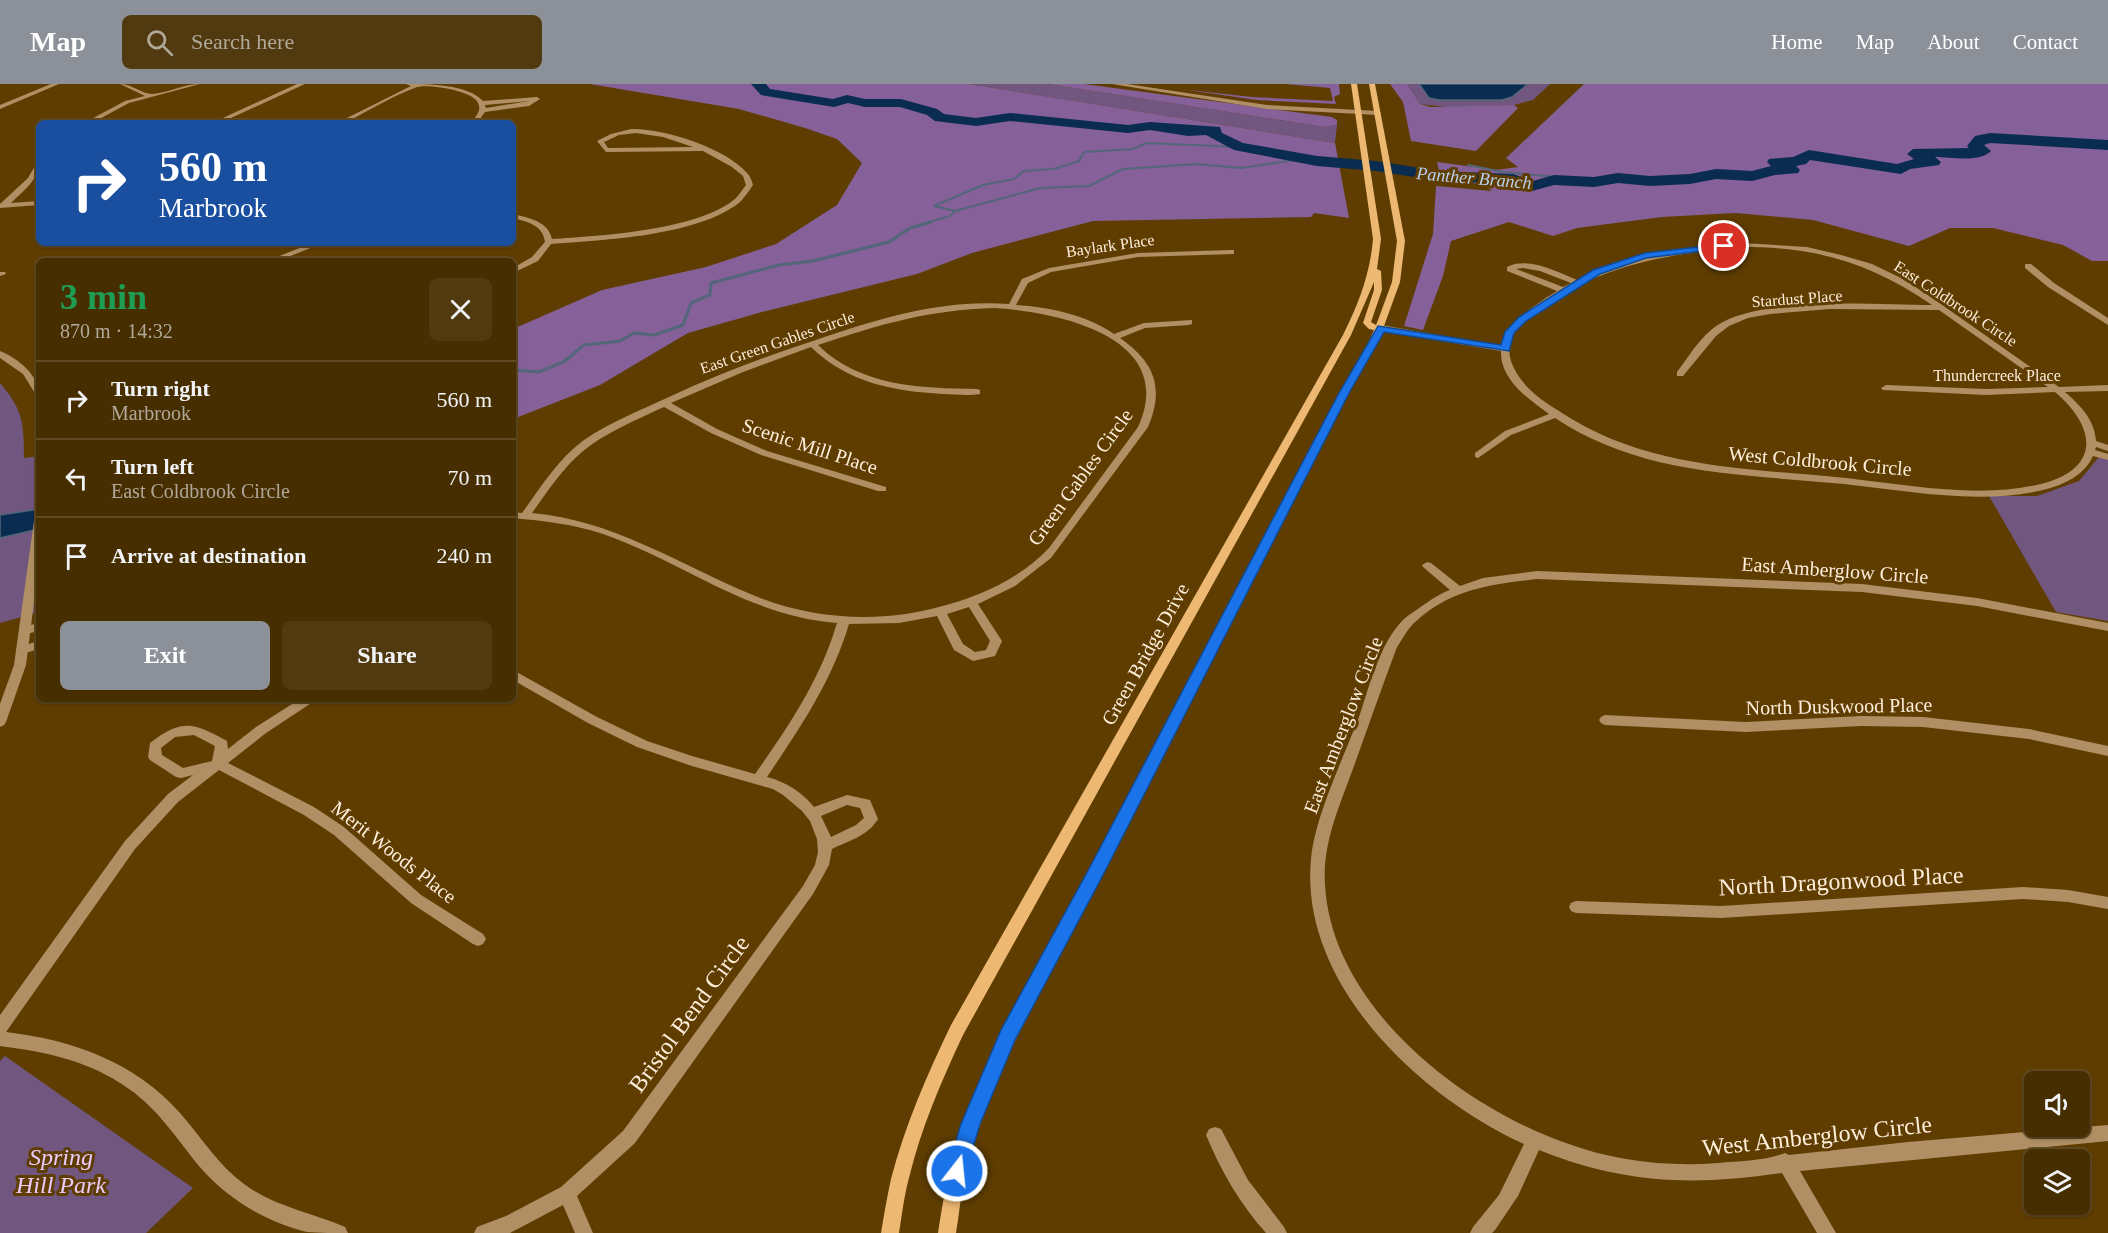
<!DOCTYPE html>
<html lang="en">
<head>
<meta charset="utf-8">
<style>
  :root { --surface:#472e01; --page:#513a10; --text:#f1f3f6; --muted:#b0a899; --line:#5f4a23; --accent:#8c9099 }
  body { margin:0; font-family:Georgia,serif; background:var(--page); color:var(--text); height:100vh; display:flex; flex-direction:column; font-size:22px; white-space:nowrap }
  * { box-sizing:border-box; margin:0 }
  p { font-size:20px; color:var(--muted) }
  .icon { flex:none; width:33px; height:33px; fill:none; stroke:currentColor; stroke-width:2; stroke-linecap:round; stroke-linejoin:round }
  .map { position:relative; flex:1; overflow:hidden }
  .details { position:absolute; left:36px; top:174px; width:480px; height:444px; display:flex; flex-direction:column; background:var(--surface); border-radius:9px; box-shadow:0 2px 4px #0004,0 0 0 2px var(--line) }
  .details>* { flex:none }
  .top-card { position:absolute; left:36px; top:36px; width:480px; height:126px; border-radius:9px; box-shadow:0 2px 4px #0004,0 0 0 2px var(--line); background:#1a4fa0; color:#fff; overflow:hidden }
  .controls { position:absolute; left:2024px; top:987px; display:grid; gap:12px }
  .controls a { display:grid; place-items:center; width:66px; height:66px; border-radius:9px; background:var(--surface); box-shadow:0 2px 4px #0004,0 0 0 2px var(--line); font-size:30px }
  .pin { position:absolute; display:grid; place-items:center; width:51px; height:51px; color:#fff; margin:-26px; border:3px solid #fff; border-radius:50%; box-shadow:0 2px 6px #0007 }
  .me { position:absolute; width:66px; margin:-33px; rotate:16deg; stroke-linejoin:round; filter:drop-shadow(0 0 4px #0008) }
  .turn { display:flex; align-items:center; gap:21px; height:126px; padding:0 24px; font-size:27px }
  .turn .icon { width:78px; height:78px; stroke-width:2.5 }
  .turn b { display:block; font-size:42px; line-height:51px }
  .round { display:grid; place-items:center; flex:none; width:63px; height:63px; border-radius:9px; background:var(--page) }
  .head { display:flex; align-items:center; justify-content:space-between; height:102px; padding:0 24px }
  h1 { font-size:36px; font-weight:800; line-height:45px; color:#1e9e55 }
  .button { display:flex; gap:12px; margin-top:auto; padding:12px 24px }
  .button a { flex:1; height:69px; border-radius:9px; background:var(--accent); color:#fff; font-size:24px; font-weight:800; line-height:69px; text-align:center }
  .button a+a { background:var(--page); color:var(--text) }
  ul { padding:0; list-style:none }
  li { display:flex; align-items:center; gap:18px; height:78px; padding:0 24px; border-top:2px solid var(--line) }
  li div { flex:1 }
  li b { display:block; font-size:22px }
  li em { font-style:normal }
  header { display:flex; align-items:center; gap:36px; box-sizing:border-box; height:84px; padding:0 30px; background:var(--accent); color:#fff }
  header strong { font-size:28px }
  nav { display:flex; gap:33px; margin-inline-start:auto; font-size:21px }
  .search { width:420px; height:54px; background:var(--page); display:flex; align-items:center; gap:15px; box-sizing:border-box; padding:0 21px; border-radius:9px; color:var(--muted); font-size:22px }
  .map>svg:first-child { display:block }
  .green { fill:#71577f }
  .forest { fill:#856099 }
  .water { fill:#0a2c51; stroke:#53667a; stroke-width:1.5 }
  .lines { fill:none; stroke-linecap:round; stroke-linejoin:round }
  .stream-far1 { stroke:#53667a; stroke-width:2 }
  .stream { stroke:#53667a; stroke-width:3 }
  .river { fill:#0a2c51; fill-rule:evenodd }
  .minor { fill:#b08f64; fill-rule:evenodd }
  .tertiary { fill:#b08f64; fill-rule:evenodd }
  .secondary { fill:#ecb872; fill-rule:evenodd }
  .route { fill:#1a73e8; stroke:#114b97; stroke-width:1.5 }
  .labels { text-anchor:middle; stroke-width:6; stroke-linejoin:round; paint-order:stroke }
  .far-street-label { font-size:16px; fill:#feeedb; stroke:#5f3d01 }
  .far-water-label { font-size:18px; font-style:italic; fill:#b8d1f0; stroke:#5f3d01 }
  .street-label { font-size:20px; fill:#feeedb; stroke:#5f3d01 }
  .near-street-label { font-size:24px; fill:#feeedb; stroke:#5f3d01 }
  .near-park-label { font-size:24px; font-style:italic; fill:#ebcbfd; stroke:#5f3d01 }
</style>
</head>
<body>
<header>
<strong>Map</strong>
<div class="search"><svg class="icon" aria-label="search" viewBox="0 0 24 24"><circle cx="10" cy="10" r="6"/><path d="M15 15l6 6"/></svg>Search here</div>
<nav><a>Home</a><a>Map</a><a>About</a><a>Contact</a></nav>
</header>
<div class="map">
<svg width="2108" height="1149" viewBox="0 0 2108 1149">
  <rect width="100%" height="100%" fill="#5f3d01"/>
  <!-- green -->
  <path class="green" d="M969,0H1048L1325,43L1337,41L1335,59Z
    M1407,0H1550L1533,16L1514,21L1456,24L1420,20Z
    M0,299C23,326 24,339 24,374L39,372V528L0,539Z
    M2099,373L2108,375V537L2056,528L1989,412H2037L2079,397Z
    M5,972L193,1104L146,1149H0V977Z"/>
  <!-- forest -->
  <path class="forest" d="M590,0H969L1335,59L1349,134L1314,129L1311,133L1093,137L972,169L917,190L762,228L688,249L600,301L513,335V245L602,206L706,183L776,160L837,121L862,79L837,55L805,44L739,25Z
    M1048,0H1084L1332,33L1337,36V41L1325,43Z
    M1285,0H1339L1340,10L1334,13L1336,20L1257,16L1180,5L1252,13L1333,17L1330,4Z
    M1390,0H1407L1420,20L1431,23L1514,21L1518,24L1476,67L1411,57L1403,18Z
    M1584,0H2108V177H2092L2063,161L1993,144H1950L1909,162L1813,136L1735,129L1662,133L1577,144L1553,152L1509,138L1451,157L1443,192L1423,246L1404,242L1433,150L1436,102L1492,107L1486,102L1440,91L1437,78L1496,86L1518,83L1506,74Z"/>
  <!-- water -->
  <path class="water" d="M1419,0H1528L1512,13L1502,16H1439L1429,14Z
    M39,425V445L0,454V431Z"/>
  <g class="lines">
    <!-- stream-far1 -->
    <path class="stream-far1" d="M1468,81L1503,88L1601,97
      M955,127L1040,104L1089,102L1123,85L1197,80L1241,84L1302,75
      M926,139L950,132L955,127L934,122L983,101L1014,95L1024,87L1054,85L1079,77L1084,68L1133,65L1146,59L1239,63"/>
    <!-- stream -->
    <path class="stream" d="M513,286L539,288L565,277L584,261L620,257L634,249L654,251L683,241L691,219L710,211L711,199L779,181L813,177L889,158L910,144L931,138"/>
    <!-- river -->
    <path class="river" d="M751,0H766L770,5L833,15L847,11L865,15H901L937,25L944,30L976,34L1010,29L1128,41L1150,38L1220,43L1222,49L1243,59L1317,72L1376,77L1439,87L1513,90L1533,97L1554,91L1594,93L1618,89L1650,92L1690,90L1716,85L1752,87L1771,82L1767,78L1769,75L1793,73L1809,66L1897,80L1914,75L1907,70L1913,65L1969,64L1967,62L1975,52L1990,49L2108,56V66L1990,59L1984,61L1991,67C1979,79 1951,73 1935,73L1941,78L1939,81L1910,85L1901,90L1810,76L1806,80L1796,82L1800,86L1798,89L1775,91L1752,97L1716,95L1690,100L1650,102L1618,99L1594,103L1554,101L1532,107L1511,100L1439,97L1376,87L1317,82L1234,66L1206,51L1188,52L1150,46L1128,49L1010,37L976,42L935,37L927,31L900,23H865L848,19L834,23L766,12L761,11Z"/>
    <!-- minor -->
    <path class="minor" d="M51,0H59L0,25V21Z
      M120,0C132,0 142,10 152,10C168,9 183,0 200,0L129,19L92,39H84L125,17L145,12Z
      M297,0H305L220,39H212Z
      M406,0C429,0 467,0 483,17L537,13L540,15L529,22L485,28L477,39H471C477,31 484,24 475,15C465,6 429,0 417,3C392,12 368,27 345,39H337L411,2ZM529,17L486,24L485,21Z
      M631,45C663,44 726,64 747,89C750,92 752,97 753,101C749,107 744,114 739,119C696,152 604,156 551,160L538,177L513,189V184L532,173L545,158C543,141 528,138 513,134V130C529,134 548,137 552,155C600,152 698,146 735,115C739,111 743,105 746,101L743,92L732,83L703,67L606,68L597,57L611,50ZM636,49L663,53L693,63L608,64L604,58L619,51Z
      M39,78C39,96 23,107 11,119L39,117V121L0,124V120L28,94L36,80Z
      M312,159H323L278,177H267Z
      M1743,159L1807,163L1841,171L1872,180L1901,194L1928,211L2059,303L2108,301V307L2065,308C2080,321 2095,336 2096,357L2108,361V367L2096,363L2095,366L2108,370V376L2093,372C2084,392 2063,401 2043,406C1978,421 1909,407 1844,400C1782,394 1720,392 1659,378C1623,369 1586,355 1555,334L1511,351L1478,374L1475,373V369L1505,347L1549,330C1528,315 1500,295 1501,267L1381,247L1377,244L1381,241L1501,262C1502,241 1541,217 1557,207L1507,187V183C1528,172 1557,188 1577,196C1630,171 1685,164 1743,159ZM1743,163C1817,163 1871,179 1932,221C1875,221 1774,212 1723,238C1703,248 1690,271 1677,288V292H1683L1716,252L1729,242L1748,234L1770,230L1830,225L1939,226L2048,303L1986,305L1886,301L1881,304L1883,306L1986,311L2055,308C2096,343 2102,384 2041,400C1981,415 1908,401 1846,394C1747,384 1645,385 1559,327C1542,317 1526,305 1516,288C1504,268 1509,252 1525,237C1537,225 1552,217 1566,209C1619,177 1680,169 1743,163ZM1523,184L1540,187L1571,199L1563,203L1516,185Z
      M1231,166H1234V170L1138,173L1051,188L1028,199L1016,221C1049,223 1087,231 1114,250L1144,239L1192,236V240L1189,241L1145,244L1120,254C1154,278 1165,303 1148,343L1051,474L1015,502L978,520L1002,557L995,572L973,577L954,566L937,532L899,539L849,540C832,597 800,644 767,693C786,698 802,708 814,723L847,711L870,716L878,735C868,752 848,757 832,765L829,781L813,810L635,1059L577,1112L593,1149H575L563,1121L510,1149H474L477,1143L506,1132L561,1103L623,1047L803,802L815,781L818,768L817,755L810,737L802,727L783,711L773,705L692,682L637,663L588,639L513,596V586L597,633L647,657L692,672L755,690C789,642 820,596 837,539C745,531 686,479 603,450C573,440 544,437 513,434V428L522,429C541,403 558,375 584,356C610,338 641,326 669,313C716,291 764,273 813,257C877,235 940,215 1009,220L1022,195L1049,184L1138,169ZM995,224C1058,228 1179,253 1138,343L1049,464C1020,495 978,513 939,523C878,540 807,535 748,509C677,479 612,436 532,429C547,408 562,385 582,368C606,348 636,336 664,323L711,349L761,371L878,407H886V403L767,367L717,345L671,319L743,288L811,263C848,299 893,307 943,310C955,310 968,312 980,310V306L977,305C920,304 861,303 818,261C881,240 928,226 995,224ZM969,523L990,557L986,566L975,568L963,560L947,530ZM847,721L860,724L864,734L856,741L831,753L821,732Z
      M2025,180H2031L2054,199L2108,234V241L2048,203L2025,184Z
      M0,188H5L6,190L0,192Z
      M1427,478L1431,479L1460,502L1483,494L1537,487L1862,500L1977,514L2108,539V547L1977,522L1862,508L1537,495C1489,501 1450,505 1413,540C1407,546 1402,556 1397,563C1382,603 1368,643 1354,682C1340,721 1322,759 1325,801C1332,922 1460,1022 1566,1059C1614,1077 1667,1083 1718,1079C1740,1077 1765,1077 1785,1069L1789,1071L1908,1058L2108,1041V1057L1800,1087L1836,1149H1817L1782,1089C1692,1102 1624,1100 1539,1066L1518,1112L1495,1146L1492,1149H1470L1473,1143L1499,1111L1524,1060C1420,1013 1299,900 1311,775C1315,732 1343,675 1359,633C1370,601 1379,560 1404,535C1409,530 1417,526 1422,522C1431,516 1439,510 1450,506L1423,483L1422,481Z
      M39,539V547L26,550L20,546L22,543Z
      M39,557V565L22,570L16,566L18,563Z
      M300,615H315L313,618L266,649L228,679L314,723L344,743L421,811L483,850L486,855L483,860L478,862L473,860L411,819L334,751L304,731L219,686L178,718L135,765L6,948C73,956 135,978 180,1029C202,1054 218,1081 244,1100C275,1123 311,1128 345,1143L348,1149C335,1149 320,1149 307,1148C267,1139 226,1114 199,1082C177,1055 158,1025 129,1005C90,977 47,968 0,962V931L125,757L168,710L193,691L181,694L176,693L150,676L148,673L150,659C183,634 193,639 227,657L228,665L256,643ZM194,651L215,662L212,677L183,684L162,671L161,664L175,653Z
      M1605,631L1746,638L1861,632L1923,633L2029,645L2108,662V672L2029,655L1923,643L1861,642L1746,648L1605,641L1601,639L1599,636L1601,633Z
      M2023,803L2068,806L2108,813V825L2068,818L2023,815L1721,834L1576,829L1571,827L1569,823L1571,819L1576,817L1721,822Z
      M1215,1043L1221,1045L1248,1096L1284,1143L1287,1149H1266C1240,1120 1221,1087 1206,1051L1209,1045Z"/>
    <!-- tertiary -->
    <path class="tertiary" d="M1112,0H1127L1267,21L1378,27L1381,29L1378,31L1267,25Z
      M0,267C19,275 39,291 39,312L36,311L23,290L0,274Z
      M39,434V479L26,581L6,638L4,641L0,643V620L14,581L34,437Z"/>
    <!-- secondary -->
    <path class="secondary" d="M1351,0H1357L1381,155L1377,185L1381,187L1382,206L1371,238L1376,241L1378,236L1392,198L1397,157L1369,0H1375L1405,157L1400,198L1384,242L1385,244L1382,246L1349,309L1011,965C992,1008 974,1052 964,1098C960,1115 959,1132 956,1149H938C943,1116 949,1083 959,1051C994,945 1057,849 1108,751C1195,585 1281,419 1370,255L1374,246L1369,245L1363,239L1374,206V198L1351,251L963,951C941,998 921,1044 909,1094C904,1112 902,1131 899,1149H881C884,1131 887,1113 891,1095C905,1041 927,991 951,941L1343,251C1359,219 1370,190 1373,155Z"/>
  </g>
  <!-- route -->
  <path class="route" d="M1724,160L1727,164L1646,174L1600,190L1526,237L1514,249L1509,267L1384,248L1349,309L1102,793L1015,956L980,1040L964,1094L957,1097L950,1094L947,1087L961,1040L1001,946L1090,783L1339,309L1378,242L1501,261L1505,248L1519,233L1593,186L1645,169Z"/>
  <g class="labels">
    <!-- far-street labels -->
    <g class="far-street-label">
      <text transform="translate(1110 161) rotate(-8)" y="6">Baylark Place</text>
      <text transform="translate(1797 214) rotate(-4)" y="6">Stardust Place</text>
      <text transform="translate(1956 219) rotate(33)" y="6">East Coldbrook Circle</text>
      <text transform="translate(777 258) rotate(-19)" y="6">East Green Gables Circle</text>
      <text x="1997" y="297">Thundercreek Place</text>
    </g>
    <!-- far-water labels -->
    <g class="far-water-label">
      <text transform="translate(1474 94) rotate(5)" y="6">Panther Branch</text>
    </g>
    <!-- street labels -->
    <g class="street-label">
      <text transform="translate(810 362) rotate(18)" y="7">Scenic Mill Place</text>
      <text transform="translate(1820 377) rotate(5)" y="7">West Coldbrook Circle</text>
      <text transform="translate(1080 393) rotate(-54)" y="7">Green Gables Circle</text>
      <text transform="translate(1835 486) rotate(4)" y="7">East Amberglow Circle</text>
      <text transform="translate(1145 570) rotate(-61)" y="7">Green Bridge Drive</text>
      <text transform="translate(1839 622) rotate(-1)" y="7">North Duskwood Place</text>
      <text transform="translate(1343 641) rotate(-69)" y="7">East Amberglow Circle</text>
      <text transform="translate(394 768) rotate(38)" y="7">Merit Woods Place</text>
    </g>
    <!-- near-street labels -->
    <g class="near-street-label">
      <text transform="translate(1841 797) rotate(-3)" y="8">North Dragonwood Place</text>
      <text transform="translate(689 930) rotate(-54)" y="8">Bristol Bend Circle</text>
      <text transform="translate(1817 1052) rotate(-6)" y="8">West Amberglow Circle</text>
    </g>
    <!-- near-park labels -->
    <g class="near-park-label">
      <text x="61" y="1081">Spring<tspan x="61" dy="28">Hill Park</tspan></text>
    </g>
  </g>
</svg>
<div class="controls">
<a><svg class="icon" aria-label="sound" viewBox="0 0 24 24"><path d="M4 9h4l5-4v14l-5-4H4zM17 9q2 3 0 6"/></svg></a>
<a><svg class="icon" aria-label="layers" viewBox="0 0 24 24"><path d="M12 4l9 5-9 5-9-5zM3 14l9 5 9-5"/></svg></a>
</div>
<div class="pin" style="left:1724px;top:162px;background:#d93025"><svg class="icon" aria-label="arrive" viewBox="0 0 24 24"><path d="M6 21V4h12l-3 4 3 4H6"/></svg></div>
<svg class="me" style="left:957px;top:1087px" viewBox="-20 -20 40 40"><circle r="17" fill="#1a73e8" stroke="#fff" stroke-width="3"/><path d="M0-11L8 9 0 5-8 9z" fill="#fff"/></svg>
<div class="top-card">
<div class="turn"><svg class="icon" aria-label="right" viewBox="0 0 24 24"><path d="M7 20v-9h11M14 6l5 5-5 5"/></svg><div><b>560 m</b>Marbrook</div></div>
</div>
<section class="details">
<div class="head"><div><h1>3 min</h1><p>870 m · 14:32</p></div><a class="round"><svg class="icon" aria-label="close" viewBox="0 0 24 24"><path d="M6 6l12 12M18 6L6 18"/></svg></a></div>
<ul>
<li><svg class="icon" aria-label="right" viewBox="0 0 24 24"><path d="M7 20v-9h11M14 6l5 5-5 5"/></svg><div><b>Turn right</b><p>Marbrook</p></div><em>560 m</em></li>
<li><svg class="icon" aria-label="left" viewBox="0 0 24 24"><path d="M17 20v-9H6M10 6l-5 5 5 5"/></svg><div><b>Turn left</b><p>East Coldbrook Circle</p></div><em>70 m</em></li>
<li><svg class="icon" aria-label="arrive" viewBox="0 0 24 24"><path d="M6 21V4h12l-3 4 3 4H6"/></svg><div><b>Arrive at destination</b></div><em>240 m</em></li>
</ul>
<div class="button"><a>Exit</a><a>Share</a></div>
</section>
</div>
</body>
</html>
